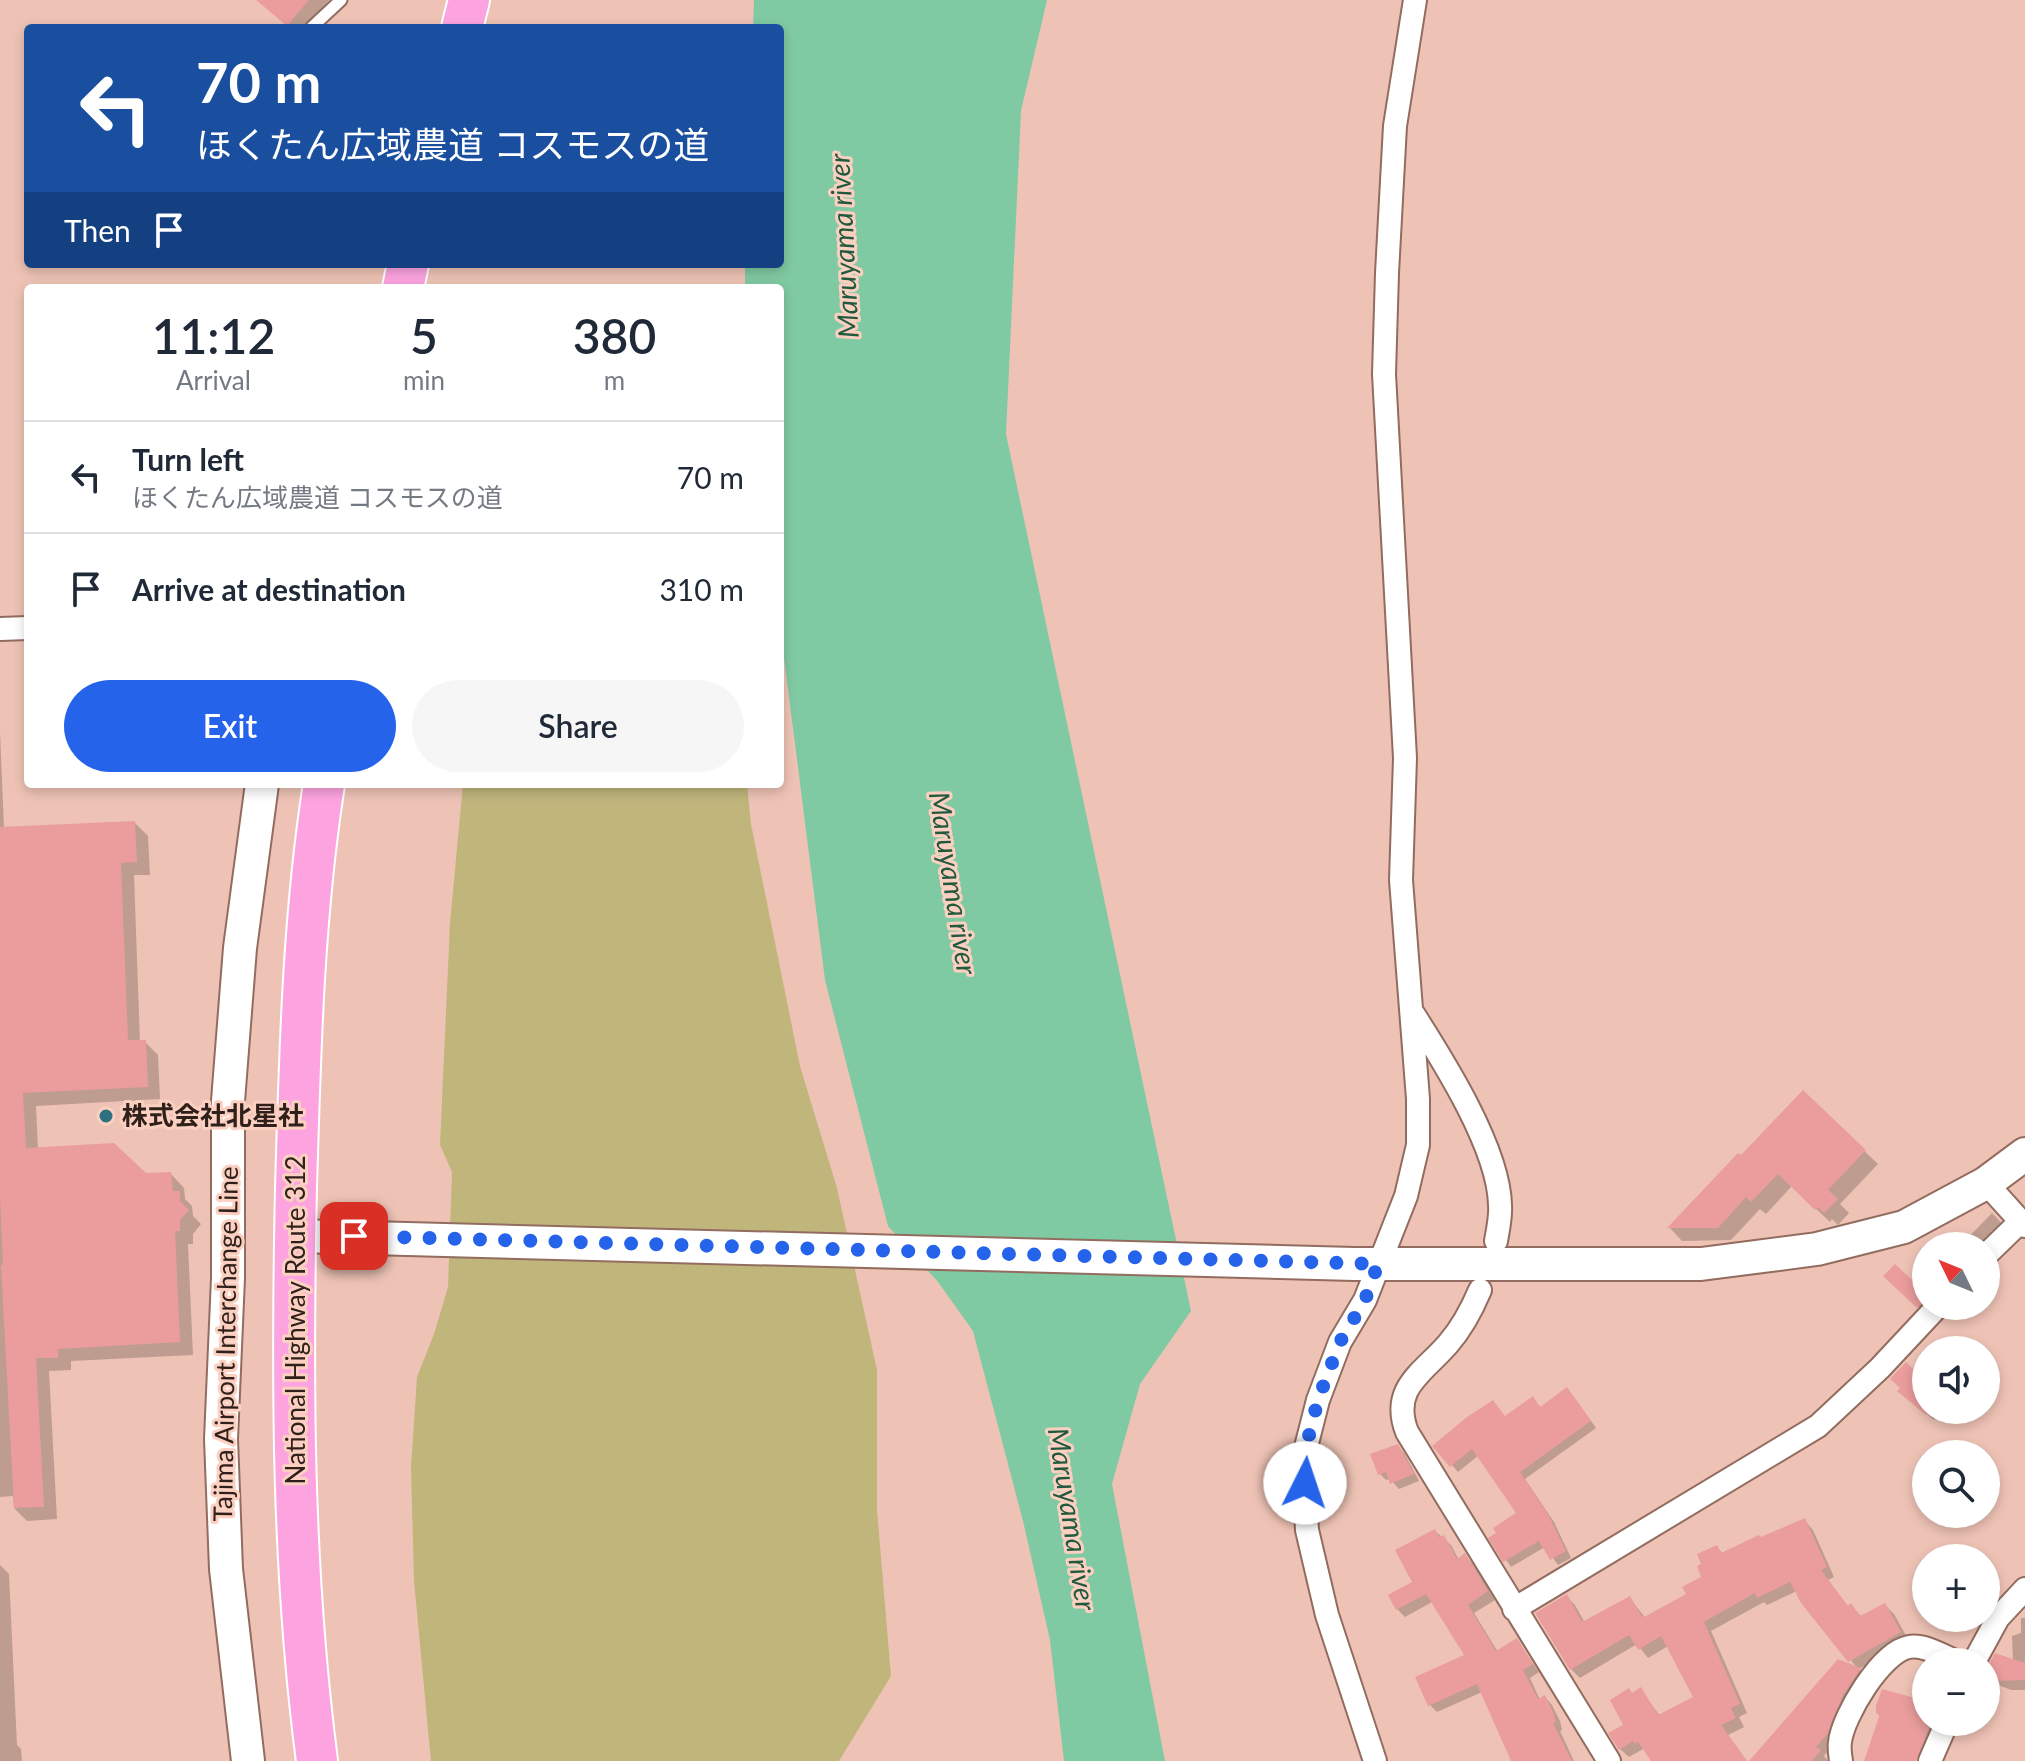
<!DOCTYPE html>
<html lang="en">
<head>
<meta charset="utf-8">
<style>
  :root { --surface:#fff; --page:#f6f6f7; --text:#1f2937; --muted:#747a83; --line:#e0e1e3; --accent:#2563eb }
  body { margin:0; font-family:Lato,"Noto Sans JP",sans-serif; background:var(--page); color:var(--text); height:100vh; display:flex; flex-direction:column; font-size:30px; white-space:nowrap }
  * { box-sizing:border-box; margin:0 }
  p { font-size:26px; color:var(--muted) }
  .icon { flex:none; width:44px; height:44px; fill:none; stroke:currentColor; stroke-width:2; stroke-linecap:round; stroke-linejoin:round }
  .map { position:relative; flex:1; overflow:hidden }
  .details { position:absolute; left:24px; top:284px; width:760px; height:504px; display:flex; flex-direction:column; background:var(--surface); border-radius:8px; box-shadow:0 4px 12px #0003 }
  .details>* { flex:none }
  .hud { position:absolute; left:24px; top:24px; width:760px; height:244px; border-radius:8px; box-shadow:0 4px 12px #0003; background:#1a4fa0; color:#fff; overflow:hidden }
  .needle { width:52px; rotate:313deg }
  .fabs { position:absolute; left:1912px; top:1232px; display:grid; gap:16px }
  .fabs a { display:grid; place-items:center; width:88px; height:88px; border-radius:50%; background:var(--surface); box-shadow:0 4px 12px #0003; font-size:40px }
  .pin { position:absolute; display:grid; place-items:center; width:68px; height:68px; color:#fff; margin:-34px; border-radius:16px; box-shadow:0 4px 12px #0006 }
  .me { position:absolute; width:88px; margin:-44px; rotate:4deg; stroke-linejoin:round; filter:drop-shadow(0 0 6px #0008) }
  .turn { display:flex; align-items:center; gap:28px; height:168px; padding:0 40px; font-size:36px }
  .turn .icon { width:104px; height:104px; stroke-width:2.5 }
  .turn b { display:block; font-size:56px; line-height:68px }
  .then { display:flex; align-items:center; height:76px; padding:0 40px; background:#0003; gap:16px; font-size:30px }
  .eta { display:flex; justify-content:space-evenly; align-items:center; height:136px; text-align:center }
  .eta b { font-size:48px; font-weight:600; line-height:56px }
  .action { display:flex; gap:16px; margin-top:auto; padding:16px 40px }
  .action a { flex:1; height:92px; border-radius:48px; background:var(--accent); color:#fff; font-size:32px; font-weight:600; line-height:92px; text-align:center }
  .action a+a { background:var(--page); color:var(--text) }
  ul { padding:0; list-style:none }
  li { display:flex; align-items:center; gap:24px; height:112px; padding:0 40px; border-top:2px solid var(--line) }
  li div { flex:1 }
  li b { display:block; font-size:30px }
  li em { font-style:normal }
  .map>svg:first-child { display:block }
  .green { fill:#c0b67c }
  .water { fill:#80caa3 }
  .shadow { fill:#0003 }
  .building { fill:#ea9d9c }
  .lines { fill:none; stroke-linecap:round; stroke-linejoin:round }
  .lane-casing { stroke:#926c5f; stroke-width:15 }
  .street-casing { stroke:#926c5f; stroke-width:26 }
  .secondary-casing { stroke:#926c5f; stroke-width:36 }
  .highway-casing { stroke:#fff; stroke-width:44 }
  .lane { stroke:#fff; stroke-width:11 }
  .street { stroke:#fff; stroke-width:22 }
  .secondary { stroke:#fff; stroke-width:32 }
  .highway { stroke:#fda4e0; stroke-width:40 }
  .route { stroke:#2563eb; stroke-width:14; stroke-dasharray:0 25.2 }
  .poi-dot { fill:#2e6f82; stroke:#fcd0c1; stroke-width:3 }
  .labels { text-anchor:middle; stroke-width:6; stroke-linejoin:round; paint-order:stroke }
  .poi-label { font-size:26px; font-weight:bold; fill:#30201b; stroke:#fcd0c1; text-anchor:start }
  .street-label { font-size:26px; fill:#30201b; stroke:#fcd0c1 }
  .water-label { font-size:28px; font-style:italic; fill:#21593e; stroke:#fcd0c1 }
</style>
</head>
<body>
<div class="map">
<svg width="2025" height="1761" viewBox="0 0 2025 1761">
  <rect width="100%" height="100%" fill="#eec3b5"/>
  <!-- green -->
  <path class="green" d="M463,784H747L751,824L800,1066L837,1188L877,1370V1510L891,1676L839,1761H431L414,1581L411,1467L417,1377L434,1334L448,1287L452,1172L440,1145L450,923Z"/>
  <!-- water -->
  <path class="water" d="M754,0H1047L1021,111L1006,434L1191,1311L1140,1384L1112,1484L1165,1761H1064L1050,1640L1023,1521L973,1331L938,1282L888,1226L825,980L780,626V288H745V264H780V28H753Z"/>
  <!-- shadow -->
  <path class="shadow" d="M268,0H329L305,28H290L275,15Z
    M0,731L4,829L135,823L148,836L150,875H134L140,1042H145L158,1055L160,1099L36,1106L38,1149L145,1175L171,1174L184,1188L185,1199L192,1206L193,1216L201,1224L193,1234V1244H188L193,1355L71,1361V1370L49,1371L57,1519L27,1521L14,1508L13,1496L0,1497Z
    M1803,1093L1878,1164L1840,1204L1849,1213L1838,1225L1832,1219L1830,1222L1792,1186L1766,1214L1760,1209L1731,1240L1682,1241L1670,1228L1738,1156L1741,1158Z
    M1992,1213L2010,1232L1986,1246H1960Z
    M1886,1276L1919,1290L1926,1283L1929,1317Z
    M1926,1376V1410H1943L1934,1420L1906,1397Z
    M1573,1396L1596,1428L1525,1479L1554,1522L1571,1558L1558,1565L1545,1547L1511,1567L1491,1538L1519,1514L1479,1455L1458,1472L1435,1446L1539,1405L1541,1408Z
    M1397,1446L1404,1453L1419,1481L1399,1489L1390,1479L1386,1480L1380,1474Z
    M1805,1521L1813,1530L1834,1577L1828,1580L1849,1608L1851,1606L1862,1617L1885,1605L1894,1614L1909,1641L1859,1669L1869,1679L1836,1742L1824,1756L1828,1761H1752L1857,1668L1797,1591L1767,1605L1764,1602L1711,1631L1747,1713L1739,1717L1744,1727L1728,1735L1747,1761H1656L1643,1749L1629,1757L1620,1749L1633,1695L1641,1690L1660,1716L1696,1698L1668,1646L1648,1658L1637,1644L1580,1678L1571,1669L1566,1596L1575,1605L1585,1623L1630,1598L1646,1619L1688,1595L1704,1578L1717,1547L1723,1554Z
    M1435,1531L1451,1545L1459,1560L1465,1556L1472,1563L1495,1600L1474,1613L1498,1652L1517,1641L1539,1672L1530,1678L1540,1700L1545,1697L1552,1705L1560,1721L1562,1730L1560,1731L1574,1761H1514L1482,1692L1437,1712L1429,1704L1467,1656L1432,1602L1405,1617L1397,1609L1415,1583Z
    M0,1565L9,1574L17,1745L21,1749L22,1761H0Z
    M2021,1618H2025V1690H2011L1996,1684L1986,1675L2013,1661L2012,1636L2021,1633Z
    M1883,1692L1926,1703V1722H1940L1925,1758L1896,1748L1892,1761H1866L1881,1717L1876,1712Z"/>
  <!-- building -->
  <path class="building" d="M256,0H309L287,26Z
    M135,821L137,862L121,863L128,1040H146L148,1087L23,1093L26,1148L114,1143L146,1173L171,1172L173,1191H180V1201L189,1210L180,1220V1231H175L180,1342L58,1349V1358H36L44,1507L14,1508L1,1265H3L0,1197V827Z
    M1803,1090L1866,1150L1828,1190L1838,1199L1824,1213L1818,1207L1815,1210L1778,1174L1751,1202L1746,1197L1718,1228H1667L1738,1153L1741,1155Z
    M1895,1264L1926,1293V1298L1917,1308L1883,1276Z
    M1906,1362L1926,1382V1415L1897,1391L1900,1388L1890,1379Z
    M1567,1387L1591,1421L1520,1472L1548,1514L1566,1551L1550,1560L1539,1541L1503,1562L1488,1538L1496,1533L1493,1528L1516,1513L1472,1449L1450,1467L1432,1446L1467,1417L1493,1400L1505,1416L1533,1396L1540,1407Z
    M1398,1444L1414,1474L1390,1484L1386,1472L1378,1475L1370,1454Z
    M1805,1518L1827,1567L1821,1570L1848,1606L1851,1603L1860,1616L1885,1603L1901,1632L1848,1662L1801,1603L1790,1582L1757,1598L1755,1593L1704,1622L1740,1704L1731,1708L1736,1718L1721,1725L1747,1761H1651L1638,1742L1635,1744L1633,1741L1619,1750L1608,1733L1623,1725L1610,1700L1629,1688L1632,1693L1641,1687L1658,1715L1693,1697L1661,1636L1638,1650L1629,1635L1570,1670L1535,1613L1567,1594L1582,1622L1630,1596L1642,1617L1646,1616L1686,1594L1682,1587L1701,1577L1697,1566L1701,1564L1697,1554L1717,1545L1721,1553L1759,1535L1761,1537Z
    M1435,1529L1439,1537L1444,1535L1457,1559L1465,1553L1488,1591L1468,1605L1496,1651L1517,1638L1533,1664L1523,1670L1538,1699L1545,1695L1553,1712L1556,1722L1553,1723L1572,1761H1511L1477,1684L1428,1706L1415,1677L1464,1655L1426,1594L1396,1610L1388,1595L1412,1582L1395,1550Z
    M1995,1653L2025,1663V1680L2000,1681L1986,1676V1669Z
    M1838,1659L1861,1668L1843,1695L1828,1733L1816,1747L1821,1750L1812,1761H1749Z
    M1882,1689L1926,1701V1726L1929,1727L1916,1761H1864L1880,1714L1876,1713V1706Z"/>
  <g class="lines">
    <!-- lane casing -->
    <g class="lane-casing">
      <path id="lane" d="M311,28L341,0"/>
    </g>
    <!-- street casing -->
    <g class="street-casing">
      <path id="street" d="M0,629L28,628
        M1414,1015C1444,1062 1499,1149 1500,1205C1501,1217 1498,1229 1496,1241
        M1986,1183L2025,1226
        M1986,1255L2020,1222
        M1480,1290C1472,1309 1462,1328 1448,1344C1423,1373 1390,1388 1407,1432L1609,1761
        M1514,1609L1818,1426L1880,1368L1938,1306
        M1974,1662L1998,1618L2025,1589
        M1375,1761L1327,1615L1307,1530L1303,1459L1318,1400L1340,1342L1365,1300L1406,1196L1418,1145V1099L1401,880L1405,758L1384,374L1387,273L1395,126L1415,0
        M1841,1761C1840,1755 1839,1748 1840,1742C1843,1716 1881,1652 1909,1647C1924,1644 1943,1656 1957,1662
        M1930,1761L1947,1722"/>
    </g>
    <!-- secondary casing -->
    <g class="secondary-casing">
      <path id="secondary" d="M295,1236L1354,1264H1701L1817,1249L1904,1227L1986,1183L2025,1154
        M248,1761L226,1569L221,1439L228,1278V1101L240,948L262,784"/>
    </g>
    <!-- highway casing -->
    <g class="highway-casing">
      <path id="highway" d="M462,28L469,0
        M403,288L408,264
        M317,1761C292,1570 292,1380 296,1188C300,1053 303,918 324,784"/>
    </g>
    <!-- lane -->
    <use href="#lane" class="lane"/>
    <!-- street -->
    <use href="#street" class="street"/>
    <!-- secondary -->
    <use href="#secondary" class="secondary"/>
    <!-- highway -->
    <use href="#highway" class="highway"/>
  </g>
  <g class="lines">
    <!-- route -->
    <path class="route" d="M354,1236L1378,1264L1365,1300L1340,1342L1318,1400L1303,1459L1305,1483"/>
  </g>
  <!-- markers -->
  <circle class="poi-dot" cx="106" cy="1116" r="8"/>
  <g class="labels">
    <!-- poi labels -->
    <g class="poi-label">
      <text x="122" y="1125">株式会社北星社</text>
    </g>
    <!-- street labels -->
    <g class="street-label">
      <text transform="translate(296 1320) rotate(-90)" y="9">National Highway Route 312</text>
      <text transform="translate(226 1344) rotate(-89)" y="9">Tajima Airport Interchange Line</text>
    </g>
    <!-- water labels -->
    <g class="water-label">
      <text transform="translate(844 246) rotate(-93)" y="10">Maruyama river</text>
      <text transform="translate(953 883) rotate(81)" y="10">Maruyama river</text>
      <text transform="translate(1072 1519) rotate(81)" y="10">Maruyama river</text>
    </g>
  </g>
</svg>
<div class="fabs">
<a><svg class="needle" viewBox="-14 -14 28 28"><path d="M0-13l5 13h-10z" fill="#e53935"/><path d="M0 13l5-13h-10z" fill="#747a83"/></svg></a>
<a><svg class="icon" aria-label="sound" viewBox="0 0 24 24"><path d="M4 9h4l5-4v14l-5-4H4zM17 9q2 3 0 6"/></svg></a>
<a><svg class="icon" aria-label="search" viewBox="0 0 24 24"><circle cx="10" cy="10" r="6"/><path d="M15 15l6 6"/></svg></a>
<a>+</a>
<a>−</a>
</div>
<div class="pin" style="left:354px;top:1236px;background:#d93025"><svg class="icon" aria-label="arrive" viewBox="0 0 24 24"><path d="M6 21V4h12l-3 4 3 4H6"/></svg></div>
<svg class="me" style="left:1305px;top:1483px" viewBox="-20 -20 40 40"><circle r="19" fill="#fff"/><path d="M0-13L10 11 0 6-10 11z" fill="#2563eb"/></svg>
<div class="hud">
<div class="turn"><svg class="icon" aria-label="left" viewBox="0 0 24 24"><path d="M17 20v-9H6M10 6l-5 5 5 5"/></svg><div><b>70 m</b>ほくたん広域農道 コスモスの道</div></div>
<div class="then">Then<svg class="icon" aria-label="arrive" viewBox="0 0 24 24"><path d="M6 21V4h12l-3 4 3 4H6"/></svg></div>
</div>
<section class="details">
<div class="eta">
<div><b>11:12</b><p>Arrival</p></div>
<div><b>5</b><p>min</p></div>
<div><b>380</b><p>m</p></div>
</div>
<ul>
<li><svg class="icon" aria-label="left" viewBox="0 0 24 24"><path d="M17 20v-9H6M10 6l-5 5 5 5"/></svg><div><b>Turn left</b><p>ほくたん広域農道 コスモスの道</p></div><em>70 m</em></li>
<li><svg class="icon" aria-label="arrive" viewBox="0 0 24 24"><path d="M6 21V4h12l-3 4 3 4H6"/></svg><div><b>Arrive at destination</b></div><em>310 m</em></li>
</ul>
<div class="action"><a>Exit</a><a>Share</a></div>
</section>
</div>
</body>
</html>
